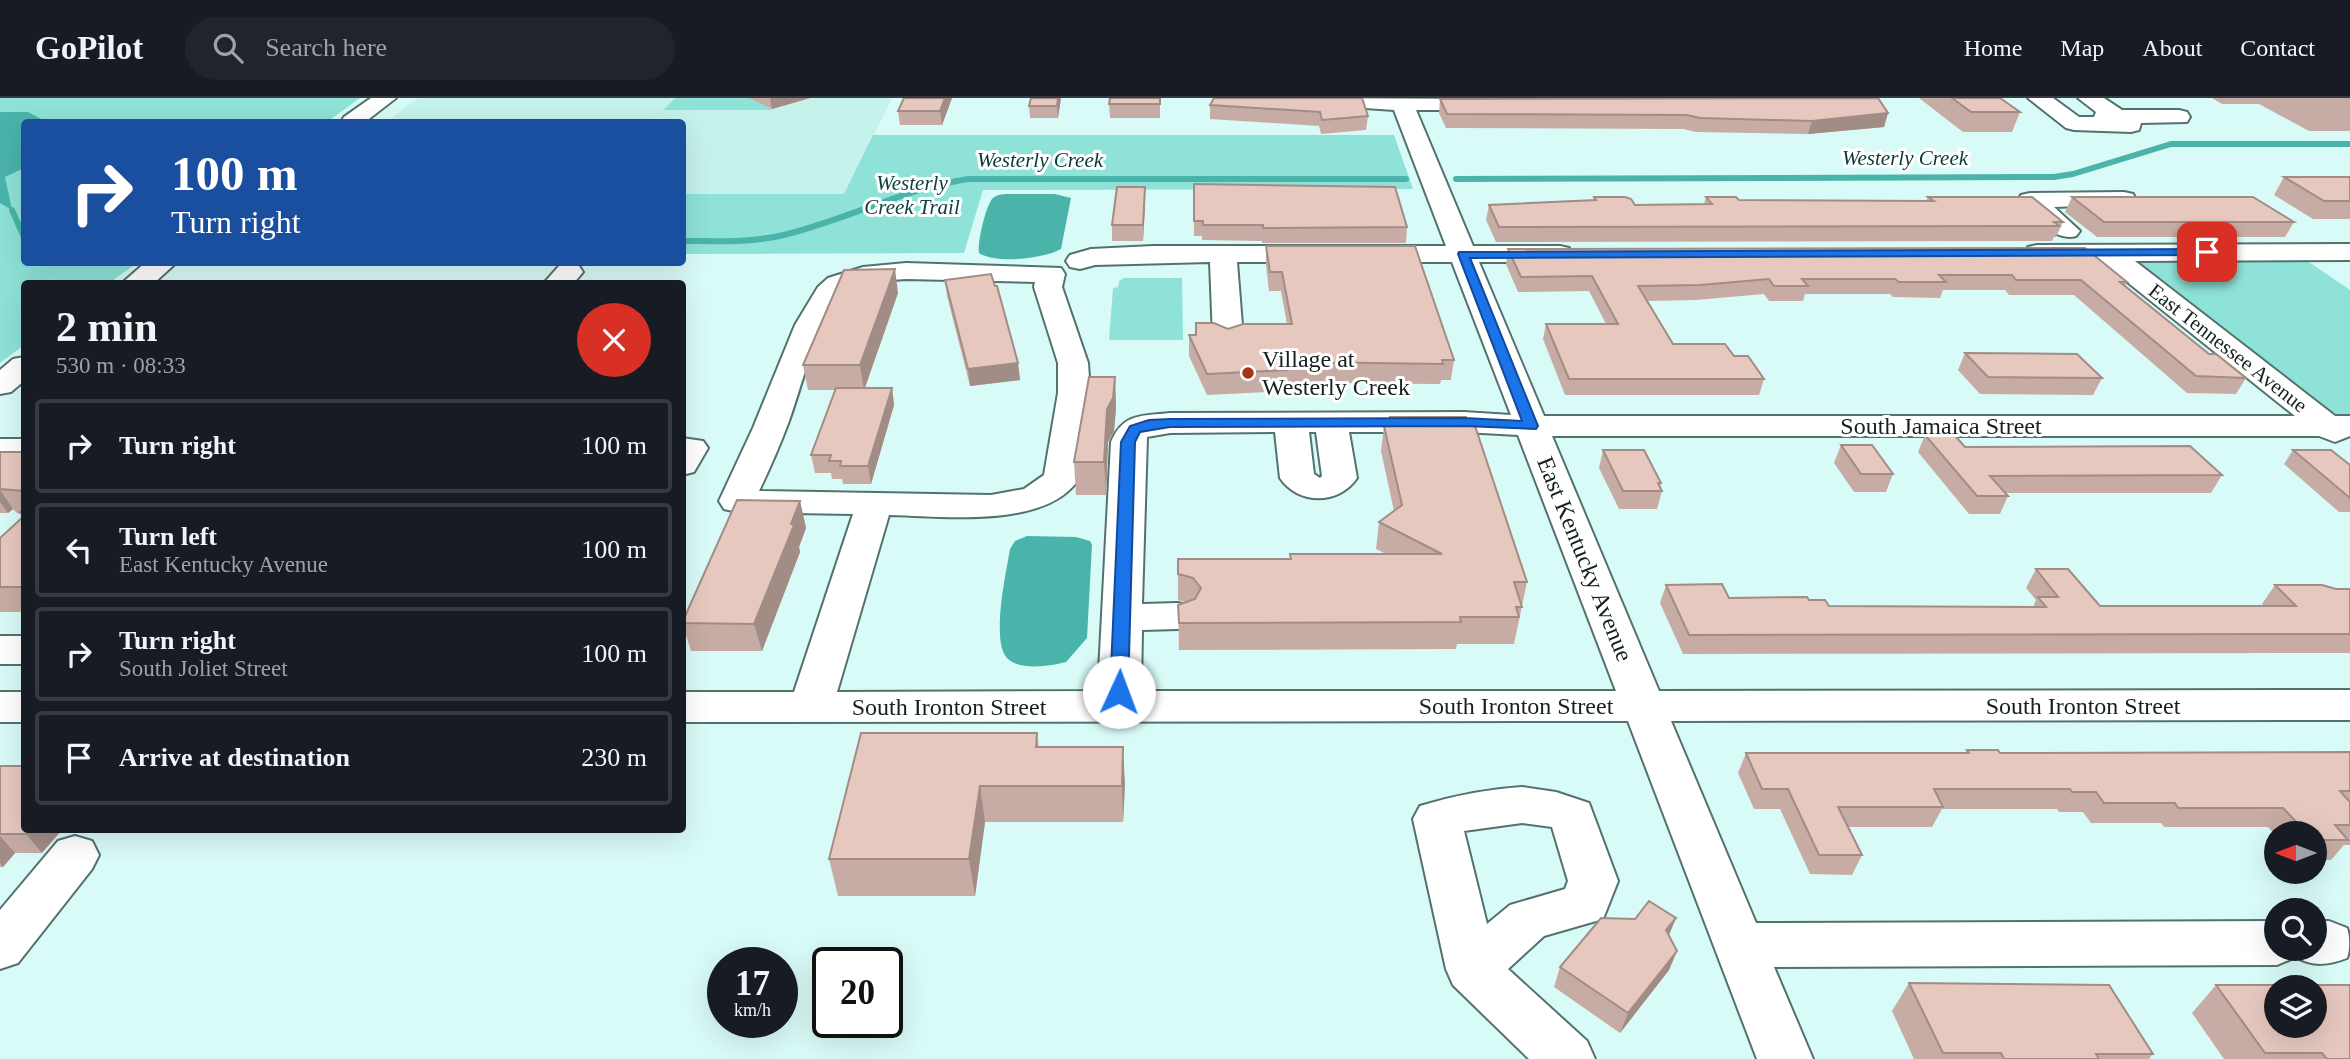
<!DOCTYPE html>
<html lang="en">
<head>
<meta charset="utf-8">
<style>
  :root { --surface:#171b24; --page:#20242c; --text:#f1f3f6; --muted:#9ea1a6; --line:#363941 }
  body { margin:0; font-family:Georgia,serif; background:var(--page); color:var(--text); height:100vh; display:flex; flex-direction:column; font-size:26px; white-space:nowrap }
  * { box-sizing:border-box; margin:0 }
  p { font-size:23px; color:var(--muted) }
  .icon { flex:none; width:38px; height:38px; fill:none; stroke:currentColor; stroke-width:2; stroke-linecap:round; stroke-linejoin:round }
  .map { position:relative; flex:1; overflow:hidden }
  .panel { position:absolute; left:21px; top:182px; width:665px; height:553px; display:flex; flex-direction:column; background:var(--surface); border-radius:7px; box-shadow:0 7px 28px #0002 }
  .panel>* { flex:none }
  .guide { position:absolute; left:21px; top:21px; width:665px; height:147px; border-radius:7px; box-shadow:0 7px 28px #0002; background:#1a4fa0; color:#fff; overflow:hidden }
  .needle { width:46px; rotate:270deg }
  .tools { position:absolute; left:2264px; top:723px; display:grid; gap:14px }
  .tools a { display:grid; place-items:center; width:63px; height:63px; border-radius:50%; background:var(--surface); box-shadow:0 7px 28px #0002; font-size:35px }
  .speed { position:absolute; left:707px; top:849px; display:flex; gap:14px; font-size:35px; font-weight:700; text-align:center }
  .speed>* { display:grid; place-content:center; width:91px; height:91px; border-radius:50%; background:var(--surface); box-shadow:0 7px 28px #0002; line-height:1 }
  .speed small { font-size:18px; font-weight:400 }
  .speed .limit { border:4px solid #111; border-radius:10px; background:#fff; color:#111 }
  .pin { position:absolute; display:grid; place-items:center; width:60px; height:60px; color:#fff; margin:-30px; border-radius:14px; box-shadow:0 4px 10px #0006 }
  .me { position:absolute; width:77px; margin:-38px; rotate:2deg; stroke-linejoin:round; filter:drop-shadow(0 0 5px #0008) }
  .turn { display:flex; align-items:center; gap:24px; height:147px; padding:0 35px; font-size:32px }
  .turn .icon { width:91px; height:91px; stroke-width:2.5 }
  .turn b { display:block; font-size:49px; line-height:60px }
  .round { display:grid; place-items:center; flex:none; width:74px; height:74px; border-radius:37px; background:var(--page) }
  .headline { display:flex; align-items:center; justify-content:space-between; height:119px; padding:0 35px }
  h1 { font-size:42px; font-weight:700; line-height:52px }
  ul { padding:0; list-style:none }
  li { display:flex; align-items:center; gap:21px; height:94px; margin:0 14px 10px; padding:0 21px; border:4px solid var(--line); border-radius:7px }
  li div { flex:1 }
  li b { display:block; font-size:26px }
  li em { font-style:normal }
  header { display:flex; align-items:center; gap:42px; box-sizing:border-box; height:98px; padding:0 35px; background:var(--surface); border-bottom:2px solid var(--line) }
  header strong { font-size:33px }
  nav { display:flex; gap:38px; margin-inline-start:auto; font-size:24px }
  .search { width:490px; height:63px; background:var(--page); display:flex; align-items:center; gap:18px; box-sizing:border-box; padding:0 24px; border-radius:38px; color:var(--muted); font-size:26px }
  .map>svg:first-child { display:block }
  .built { fill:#c6f2ec }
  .green { fill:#8ee2d8 }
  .water { fill:#4ab4aa }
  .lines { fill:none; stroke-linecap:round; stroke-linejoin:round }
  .stream { stroke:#4ab4aa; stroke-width:6 }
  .minor-casing { stroke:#53726e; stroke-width:4 }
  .minor { fill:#fff; fill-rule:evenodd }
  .wall { fill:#c6aca4 }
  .shaded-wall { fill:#a18c86 }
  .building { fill:#e6c8bf; stroke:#a18c86; stroke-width:2; fill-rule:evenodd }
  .route { fill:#1a73e8; stroke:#114b97; stroke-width:2 }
  .poi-dot { fill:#9f3718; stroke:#fff; stroke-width:2.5 }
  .labels { text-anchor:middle; stroke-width:6; stroke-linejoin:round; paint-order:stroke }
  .far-water-label { font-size:21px; font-style:italic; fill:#063a36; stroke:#fff }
  .far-park-label { font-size:21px; font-style:italic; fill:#0f403c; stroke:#fff }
  .far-street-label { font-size:21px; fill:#14211f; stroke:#fff }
  .poi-label { font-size:24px; fill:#14211f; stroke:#fff; text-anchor:start }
  .street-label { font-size:24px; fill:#14211f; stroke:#fff }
</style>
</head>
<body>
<header>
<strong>GoPilot</strong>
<div class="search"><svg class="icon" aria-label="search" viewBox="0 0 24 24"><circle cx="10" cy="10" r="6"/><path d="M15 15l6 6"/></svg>Search here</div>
<nav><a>Home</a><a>Map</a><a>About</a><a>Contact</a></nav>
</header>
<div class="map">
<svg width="2350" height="961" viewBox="0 0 2350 961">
  <rect width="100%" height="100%" fill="#d9fbf7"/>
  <!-- built -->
  <path class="built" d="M418,0H892L845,96H683L682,24H386Z"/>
  <!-- green -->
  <path class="green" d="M0,0H360L327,24H24V164L137,165L109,185L24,186V247L0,265Z
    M675,0H751L773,12H664Z
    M873,37H1394L1413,91L983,92L964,155L683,156L682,96H844Z
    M2303,160L2350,192V321H2331L2123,161Z
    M1124,180H1182L1183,242H1109L1113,190L1118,189L1119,183Z"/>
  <!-- water -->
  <path class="water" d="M0,14H28L45,23L24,24V70L5,79L12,112L0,105Z
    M1010,96H1055L1071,100L1061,151C1044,161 995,166 979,155C977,146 986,106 993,100C997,96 1005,96 1010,96Z
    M1027,438L1076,439L1090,443L1092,447L1087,540L1066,564C1052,568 1018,573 1007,560C991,543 1006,475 1010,451L1015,443Z"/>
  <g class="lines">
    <!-- stream -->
    <path class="stream" d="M1456,81L2054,79L2073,76L2171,46H2350
      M12,112L24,139
      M682,143C716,143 750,145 784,137C846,122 903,91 968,81H1406"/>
    <!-- minor casing -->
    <g class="minor-casing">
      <path id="minor" d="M371,0H396L365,24H341L344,19Z
        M1297,0L1499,1L1502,6L1499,11L1491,12H1416L1473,148H1560L1569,150L1573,156L1569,162L1560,164H1479L1544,318H2295L2101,163H2037L2028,161L2024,155L2028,149L2037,147L2350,146V162L2135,163L2335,318H2350V338L2335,344L2319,338H1552L1659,593L2350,592V622L1671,623L1756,825L2277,823V850H2315V823H2329L2347,830C2350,838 2350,852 2347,860C2329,867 2313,869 2296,859L2277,867L1774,869L1813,961H1757L1628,623L682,624V594H794L853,416L737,414L724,411L719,403L753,330L795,227L818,189L828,180L863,169L906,165L1061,170L1065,176L1062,189L1088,265L1090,295L1078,382C1045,431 941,418 889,417L837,594L1098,593L1111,344C1123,315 1142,318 1170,315L1464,314L1511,317L1452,164H1237L1243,240L1239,246L1228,249L1217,246L1213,240L1210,164L1095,167L1080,171L1070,169L1066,163L1070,157L1091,151L1153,148H1446L1394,12L1308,6L1301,4ZM906,181L1035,184L1034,189L1058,265V295L1044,377L1024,391L991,397L759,393C770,370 780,347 789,323C801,291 820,210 848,192C864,181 887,183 906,181ZM1275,334L1280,380C1298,407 1339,407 1357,380L1349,334H1464L1518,337L1616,593H1141L1142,532L1178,531L1192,527L1198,518L1192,509L1178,505L1142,506L1147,339L1170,335ZM1309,334H1316L1322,378L1320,380L1314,376Z
        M2028,0H2053L2079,19H2094L2096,14L2078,0H2104L2122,12H2179L2187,14L2190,19L2187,24L2141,25L2139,32L2131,34L2074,32L2066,30Z
        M2124,94L2133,96L2136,101L2133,106L2054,109L2080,133L2076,138C2056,144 2029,119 2018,102L2021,97L2030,95Z
        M146,164H177L153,186H121Z
        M569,166L579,168L583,174L573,186H543L559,168Z
        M24,259V283L11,294L0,296V272L13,261Z
        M682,340L703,343L708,350L694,374L682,377Z
        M0,341H24V361H0Z
        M0,538H24V566H0Z
        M0,594H24V624H0Z
        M1522,689L1556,694L1589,705L1618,783L1603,821L1544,838L1508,871L1587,943L1595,961H1529L1453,887L1446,871L1413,721L1420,708C1453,698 1488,691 1522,689ZM1522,725L1552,729L1568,783L1565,791L1510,807L1487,826L1464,733Z
        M75,738L92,743L99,757L92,771L18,865L0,871V812L58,743Z"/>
    </g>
    <!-- minor -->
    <use href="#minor" class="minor"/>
  </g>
  <!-- wall -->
  <path class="wall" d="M749,0H810L772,11Z
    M952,0L942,27H900L898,13Z
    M1061,0L1058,20H1030L1029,8Z
    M1160,0V20H1110L1109,6Z
    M1919,0H2000L2020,14L2012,34H1963Z
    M2212,0H2350V33H2309L2259,6H2222Z
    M1440,1L1888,15L1884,29L1808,36L1696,34L1683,31L1446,30L1439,15Z
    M1210,7L1368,18L1366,32L1321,36L1319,28L1210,21Z
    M2284,79H2350V121H2313L2274,97Z
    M1194,86L1407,129L1406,145H1262V143L1202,142V138H1194Z
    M1594,99L1635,107L1704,106L1706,99L1739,102L1926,103L1928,99L2063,124L2056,139H2054L2052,143L1496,144L1486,122L1489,107L1593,102Z
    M2072,99L2294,124L2285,139H2097L2065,114Z
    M1145,104L1143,143H1112V127Z
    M1266,148L1454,262L1451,282H1441L1440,286L1302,285L1301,290H1286V293L1207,297L1189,258V237H1196L1228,231L1287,226L1281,193H1269L1266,167Z
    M1508,151L2127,184L2125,188L2209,256L2246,280L2236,296L2187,295L2074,197H2009L2005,192H1943L1940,200L1893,199L1890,196H1805L1803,203H1769L1764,196L1696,202L1647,203L1673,246L1734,258L1764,281L1759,297H1565L1543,241L1546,226H1606L1589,193L1518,194L1506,166Z
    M945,182L1018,265L1020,282L970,288L947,198Z
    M898,195L865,290H892L894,307L871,386H843L842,381H832L831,375H815L811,357L835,292H808L803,267Z
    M1965,255L2102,280L2093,297L1980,296L1958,272Z
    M1115,279L1116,311L1114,333L1108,344L1106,397H1076L1074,364Z
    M1390,319L1527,484L1514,546H1457L1456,551L1179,552L1178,507L1185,504L1178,502V461H1290V456H1386L1376,451L1379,424L1394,413L1381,353L1384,328H1389Z
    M1925,337L1965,349L2222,377L2211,395H2005L2008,398L2000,416H1969L1918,354Z
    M1841,347L1893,376L1886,394H1854L1834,365Z
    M1603,352L1661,385L1660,388L1662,393L1657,411H1619L1599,370Z
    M2293,352L2350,367V414H2339L2284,366Z
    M0,354H24V514H0V440L24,419L21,416L17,415L13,411L8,415H0Z
    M800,403L806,430L799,449L800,454L762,553H691L682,524Z
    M2036,471L2100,508H2264L2262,506L2275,487L2350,491V555L1683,556L1660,505L1666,487L1729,500L1809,502L1829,508L2033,509L2036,502L2026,490Z
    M1037,635L1039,649L1125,686L1123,724H985L975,798H838L829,761Z
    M1967,652L2000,655L2350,654V747H2344L2331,762H2315V735H2277V739L2268,729H2164L2161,725H2091L2083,714H2059L2057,711H1942L1932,729H1848L1862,757L1852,777L1810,776L1780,711H1754L1738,675L1746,655H1965Z
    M0,668L42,755H15L3,769H0Z
    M1676,820L1669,837L1677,853L1669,872L1620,935L1554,889L1560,869L1635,821Z
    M1909,885L2153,956L2149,961H1914L1892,913Z
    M2216,887L2350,961H2224L2192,915Z"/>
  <!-- shaded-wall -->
  <path class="shaded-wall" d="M770,0H810L772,11Z
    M945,0H952L942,27L940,13Z
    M1058,0H1061L1058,20L1057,8Z
    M1888,15L1884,29L1808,36L1812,23Z
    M1145,89V104L1143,143V127Z
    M895,171L898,195L864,292L860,267Z
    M1018,265L1020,282L970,288L968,271Z
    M1115,279L1116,311L1114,333L1108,344L1106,397L1104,364L1107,311Z
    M892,290L894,307L871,386L868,368Z
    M0,392L13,411L8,415L0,404Z
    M800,403L806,430L799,449L800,454L762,553L754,526Z
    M1123,649L1125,686L1123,724L1122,688Z
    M980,688L985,724L975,798L969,761Z
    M30,732H62L42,755L26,736Z
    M0,738L15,755L3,769L0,765Z
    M1676,820L1668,839L1666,832Z
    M1677,853L1669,872L1620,935L1628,915Z"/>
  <!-- building -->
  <path class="building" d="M904,0H945L940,13H898Z
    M1031,0H1058L1057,8H1029Z
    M1110,0H1160V6H1109Z
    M1214,0H1362L1368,18L1322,22L1320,14L1210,7Z
    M1878,0L1888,15L1812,23L1700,20L1687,17L1447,16L1440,1Z
    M1952,0H2000L2020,14H1971Z
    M2284,79H2350V103H2324Z
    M1194,86L1395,89L1407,129L1263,130V127H1203V123H1194Z
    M1117,89H1145L1143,127H1112Z
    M1594,99H1625L1631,101L1635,107L1712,106L1706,99H1736L1739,102L1934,103L1928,99H2032L2063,124H2054L2059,128L1499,129L1489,107L1596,102Z
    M2072,99H2253L2294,124H2104Z
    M1266,148H1415L1454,262H1442L1443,266L1302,264L1303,269H1287V272L1207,276L1189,237H1196V225H1214L1228,231L1243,226H1292L1282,174H1270Z
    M2085,150L2127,184H2120L2209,256H2216L2246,280L2196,278L2081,182H2016L2012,177H1939L1946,184H1899L1895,181H1802L1808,188H1774L1769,181L1700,187L1638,188L1673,246H1725L1734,258H1748L1764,281H1569L1546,226H1618L1592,178L1521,179L1508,151Z
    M895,171L860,267H803L844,172Z
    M991,176L995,188H997L1018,265L968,271L945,182Z
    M1965,255L2077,256L2102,280L1988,279Z
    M1089,279H1115L1113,300L1107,311L1104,364H1074Z
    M836,290H892L868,368H840L841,363H829L831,357H811Z
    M1390,319H1466L1468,328H1475L1527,484H1514L1522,509H1516L1519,519H1460L1461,524L1179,525L1178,507L1195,501L1201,490L1193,480L1178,476V461H1291L1290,456H1442L1379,424L1402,407L1384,328H1392Z
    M1943,324L1965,349L2190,348L2222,377L1990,378L2008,398H1977L1925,337Z
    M1841,347H1872L1893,376H1861Z
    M1603,352H1644L1661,385H1658L1662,393H1623Z
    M2293,352H2331L2350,367V400Z
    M0,354H24V393L0,391Z
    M737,402L800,403L791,426L794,427L754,526L682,525Z
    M24,411V489H0V440L24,418L20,414Z
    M2036,471H2068L2100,508H2296L2275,487H2322L2336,491H2350V536L1689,537L1666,487L1722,486L1729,500L1807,499L1809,502H1825L1829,508L2046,509L2038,499H2058Z
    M861,635H1037L1036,649H1123L1122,688H980L969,761H829Z
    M1967,652H1998L2000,655L2350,654V693H2340L2350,704V727H2335L2348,742H2315V735H2307L2283,710H2178L2175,705H2104L2096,694H2072L2070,691H1934L1943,709H1838L1862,757H1819L1788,691H1762L1746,655H1969Z
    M0,668H24V732H30L26,736H0Z
    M1649,803L1676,820L1666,832L1677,853L1628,915L1560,869L1601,820L1635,821Z
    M1909,885L2109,887L2153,956H2096L2099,961H2004L2001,955H1943Z
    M2216,887H2350V961H2327L2322,955H2265ZM2277,889H2315V928H2277Z"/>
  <!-- route -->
  <path class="route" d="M2207,151L2212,154L2210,157L1470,160L1538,328L1536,331L1464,328L1170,329L1140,334L1135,344L1128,594L1119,601L1110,594L1121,344L1130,328L1149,322L1170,321L1464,320L1522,323L1458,156L1459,154Z"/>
  <!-- markers -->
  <circle class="poi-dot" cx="1248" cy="275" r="7"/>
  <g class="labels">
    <!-- far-water labels -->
    <g class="far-water-label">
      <text x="1905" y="67">Westerly Creek</text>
      <text x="1040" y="69">Westerly Creek</text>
    </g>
    <!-- far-park labels -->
    <g class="far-park-label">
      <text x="912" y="92">Westerly<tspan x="912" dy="24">Creek Trail</tspan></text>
    </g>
    <!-- far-street labels -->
    <g class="far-street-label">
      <text transform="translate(2228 250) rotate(38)" y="7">East Tennessee Avenue</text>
    </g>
    <!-- poi labels -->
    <g class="poi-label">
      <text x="1262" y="269">Village at<tspan x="1262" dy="28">Westerly Creek</tspan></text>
    </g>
    <!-- street labels -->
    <g class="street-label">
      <text x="1941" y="336">South Jamaica Street</text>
      <text transform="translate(1585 461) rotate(68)" y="8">East Kentucky Avenue</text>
      <text x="1516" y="616">South Ironton Street</text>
      <text x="2083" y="616">South Ironton Street</text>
      <text x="949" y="617">South Ironton Street</text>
    </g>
  </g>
</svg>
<div class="tools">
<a><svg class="needle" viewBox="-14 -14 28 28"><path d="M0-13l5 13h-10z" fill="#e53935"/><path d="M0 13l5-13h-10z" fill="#9ea1a6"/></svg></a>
<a><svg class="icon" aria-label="search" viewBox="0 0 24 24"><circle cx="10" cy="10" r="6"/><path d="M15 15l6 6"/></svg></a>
<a><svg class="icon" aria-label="layers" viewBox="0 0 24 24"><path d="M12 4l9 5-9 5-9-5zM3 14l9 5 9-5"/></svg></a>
</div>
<div class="speed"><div>17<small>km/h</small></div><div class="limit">20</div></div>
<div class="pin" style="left:2207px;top:154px;background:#d93025"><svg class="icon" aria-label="arrive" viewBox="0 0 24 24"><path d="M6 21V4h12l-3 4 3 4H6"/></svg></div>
<svg class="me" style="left:1119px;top:594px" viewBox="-20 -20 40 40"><circle r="19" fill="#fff"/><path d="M0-13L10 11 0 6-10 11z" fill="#1a73e8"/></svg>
<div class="guide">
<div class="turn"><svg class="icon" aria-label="right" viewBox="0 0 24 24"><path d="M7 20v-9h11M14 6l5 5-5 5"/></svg><div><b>100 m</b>Turn right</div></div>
</div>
<section class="panel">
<div class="headline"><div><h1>2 min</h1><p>530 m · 08:33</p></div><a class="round" style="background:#d93025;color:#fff"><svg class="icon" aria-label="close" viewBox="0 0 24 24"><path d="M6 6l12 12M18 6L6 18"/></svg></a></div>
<ul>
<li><svg class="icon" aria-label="right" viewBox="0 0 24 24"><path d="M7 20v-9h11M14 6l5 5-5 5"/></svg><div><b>Turn right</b></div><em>100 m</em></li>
<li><svg class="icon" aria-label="left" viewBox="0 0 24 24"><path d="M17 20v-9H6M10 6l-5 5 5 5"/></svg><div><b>Turn left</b><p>East Kentucky Avenue</p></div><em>100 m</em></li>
<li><svg class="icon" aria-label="right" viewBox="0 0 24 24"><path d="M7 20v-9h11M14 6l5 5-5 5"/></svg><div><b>Turn right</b><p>South Joliet Street</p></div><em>100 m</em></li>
<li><svg class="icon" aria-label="arrive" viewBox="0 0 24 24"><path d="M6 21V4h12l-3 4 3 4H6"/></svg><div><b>Arrive at destination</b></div><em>230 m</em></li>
</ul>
</section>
</div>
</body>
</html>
